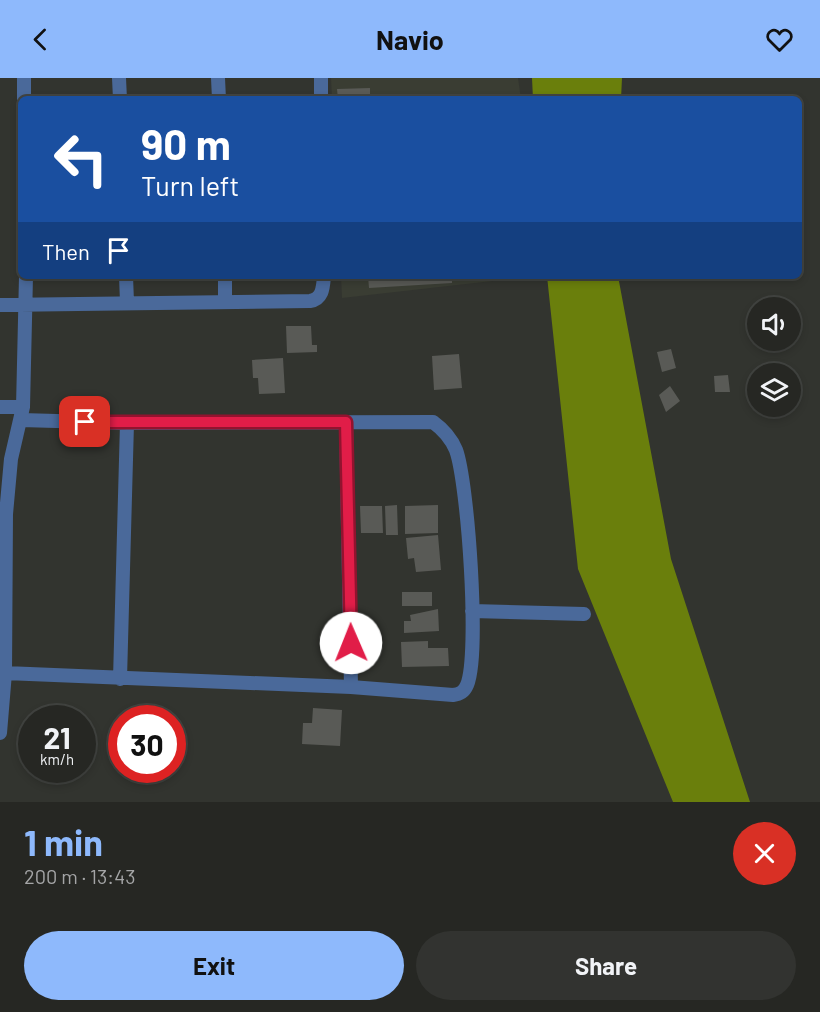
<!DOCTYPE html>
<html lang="en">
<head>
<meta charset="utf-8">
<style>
  :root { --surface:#262723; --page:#323330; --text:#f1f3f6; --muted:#a4a5a6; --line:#424441; --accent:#8eb9fc }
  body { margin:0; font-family:Barlow,sans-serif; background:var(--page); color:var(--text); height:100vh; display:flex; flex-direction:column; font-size:22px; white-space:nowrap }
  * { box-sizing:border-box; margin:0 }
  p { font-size:20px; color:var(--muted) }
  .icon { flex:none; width:33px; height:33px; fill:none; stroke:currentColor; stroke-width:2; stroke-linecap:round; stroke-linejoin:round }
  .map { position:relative; height:724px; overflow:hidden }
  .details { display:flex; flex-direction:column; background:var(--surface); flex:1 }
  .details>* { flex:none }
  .hud { position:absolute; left:18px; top:18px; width:784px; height:183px; border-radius:9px; box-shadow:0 3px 9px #0003,0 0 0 2px var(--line); background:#1a4fa0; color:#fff; overflow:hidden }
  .tools { position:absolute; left:747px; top:219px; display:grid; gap:12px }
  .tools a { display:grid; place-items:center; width:54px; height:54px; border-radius:50%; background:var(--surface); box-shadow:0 3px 9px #0003,0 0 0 2px var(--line); font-size:30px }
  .speed { position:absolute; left:18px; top:627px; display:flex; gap:12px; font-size:30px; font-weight:700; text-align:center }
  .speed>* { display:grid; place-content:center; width:78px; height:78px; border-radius:50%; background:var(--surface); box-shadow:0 3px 9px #0003,0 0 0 2px var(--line); line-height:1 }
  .speed small { font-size:15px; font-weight:400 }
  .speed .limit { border:9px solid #d22; background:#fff; color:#111 }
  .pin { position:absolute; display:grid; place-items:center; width:51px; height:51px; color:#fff; margin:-26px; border-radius:12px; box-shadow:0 3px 9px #0006 }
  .me { position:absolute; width:66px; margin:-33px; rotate:359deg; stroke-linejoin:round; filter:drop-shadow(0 0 4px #0008) }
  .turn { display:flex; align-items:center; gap:21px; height:126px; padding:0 24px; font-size:27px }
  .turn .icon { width:78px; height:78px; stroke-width:2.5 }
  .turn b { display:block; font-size:42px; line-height:51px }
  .then { display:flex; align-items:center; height:57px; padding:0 24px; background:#0003; gap:12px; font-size:22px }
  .round { display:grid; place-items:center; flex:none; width:63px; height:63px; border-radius:32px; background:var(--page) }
  .headline { display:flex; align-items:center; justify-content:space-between; height:102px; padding:0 24px }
  h1 { font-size:36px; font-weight:700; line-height:45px; color:var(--accent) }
  .cta { display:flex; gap:12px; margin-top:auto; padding:12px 24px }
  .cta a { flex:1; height:69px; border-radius:36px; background:var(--accent); color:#111; font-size:24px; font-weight:700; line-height:69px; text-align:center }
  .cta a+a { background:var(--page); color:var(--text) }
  header { display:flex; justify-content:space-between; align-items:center; height:78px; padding:0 24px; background:var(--accent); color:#111; font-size:27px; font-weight:700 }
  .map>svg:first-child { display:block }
  .built { fill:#3a3d33 }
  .water { fill:#6a7f0c }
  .building { fill:#595a56 }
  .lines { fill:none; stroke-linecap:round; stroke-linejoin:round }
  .minor { stroke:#4a699a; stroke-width:14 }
  .route-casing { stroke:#92132f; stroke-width:15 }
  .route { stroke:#e11d48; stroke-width:10 }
</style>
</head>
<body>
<header><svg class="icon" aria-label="back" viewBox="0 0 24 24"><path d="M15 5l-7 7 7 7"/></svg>Navio<svg class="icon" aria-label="heart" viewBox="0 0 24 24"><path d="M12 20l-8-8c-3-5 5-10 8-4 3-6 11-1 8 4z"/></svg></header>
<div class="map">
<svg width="820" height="724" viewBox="0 0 820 724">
  <rect width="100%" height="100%" fill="#32342f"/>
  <!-- built -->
  <path class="built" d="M331,0H518L521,21H332Z
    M341,198H539V203L511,201L342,220Z"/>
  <!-- water -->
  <path class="water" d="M532,0H622L621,21H533Z
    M547,198H618L671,481L750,724H673L578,491Z"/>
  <!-- building -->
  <path class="building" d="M370,10V21H338L337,11Z
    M368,198H452V205L369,210Z
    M286,248H311L312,267H317V274L287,275Z
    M671,271L676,290L662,294L657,274Z
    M459,276L462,310L434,312L432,278Z
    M283,280L285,315L259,316L258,300H253L252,282Z
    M728,297L730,314H715L714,298Z
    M670,308L680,323L666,334L659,317Z
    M397,427L398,457H386L385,428Z
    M438,427V455L405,456V428Z
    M360,428H382L383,455H361Z
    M438,457L441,492L416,494L414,480L408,481L406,460Z
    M402,514H432V528H402Z
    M438,531L439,553L404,555V543H411L410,537Z
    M428,563V570H448L449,588L402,589L401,564Z
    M313,630L342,632L340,668L302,666L303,645H312Z"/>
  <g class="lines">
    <!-- minor -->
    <path class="minor" d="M24,0V21
      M119,0L120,21
      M218,0L219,21
      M321,0V21
      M126,198L127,224
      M225,198V223
      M0,227L310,223C323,221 323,209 324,198
      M0,329H23
      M346,344L351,609
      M472,533L584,536
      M5,595L351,609L453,617C460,616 464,614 467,607C480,576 468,405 456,372C451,360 444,352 433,344L127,345L21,342
      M120,601L127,345
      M0,655L5,595L6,436L11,381L23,329L26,198"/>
  </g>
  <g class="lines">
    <!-- route casing -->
    <g class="route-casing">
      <path id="route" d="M85,344H346L351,565"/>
    </g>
    <!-- route -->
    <use href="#route" class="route"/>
  </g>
</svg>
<div class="tools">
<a><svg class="icon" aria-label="sound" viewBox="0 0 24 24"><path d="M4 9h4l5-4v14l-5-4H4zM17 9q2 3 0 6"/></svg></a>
<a><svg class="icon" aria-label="layers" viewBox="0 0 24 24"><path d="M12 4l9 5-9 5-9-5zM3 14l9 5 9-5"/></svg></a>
</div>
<div class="speed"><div>21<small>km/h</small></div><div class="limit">30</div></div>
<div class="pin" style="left:85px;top:344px;background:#d93025"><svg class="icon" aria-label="arrive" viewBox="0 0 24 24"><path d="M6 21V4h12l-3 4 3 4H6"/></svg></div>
<svg class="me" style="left:351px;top:565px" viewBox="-20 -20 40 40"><circle r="19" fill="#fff"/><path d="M0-13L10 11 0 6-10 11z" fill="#e11d48"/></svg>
<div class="hud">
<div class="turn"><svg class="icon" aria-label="left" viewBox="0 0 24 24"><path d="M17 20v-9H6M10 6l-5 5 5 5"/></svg><div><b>90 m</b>Turn left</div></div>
<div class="then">Then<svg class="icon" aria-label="arrive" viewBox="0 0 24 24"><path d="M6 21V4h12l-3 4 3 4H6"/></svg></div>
</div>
</div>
<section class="details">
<div class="headline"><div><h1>1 min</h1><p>200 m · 13:43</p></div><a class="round" style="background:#d93025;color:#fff"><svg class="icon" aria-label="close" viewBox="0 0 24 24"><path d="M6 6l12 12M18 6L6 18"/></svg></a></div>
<div class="cta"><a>Exit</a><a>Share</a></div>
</section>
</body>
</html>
